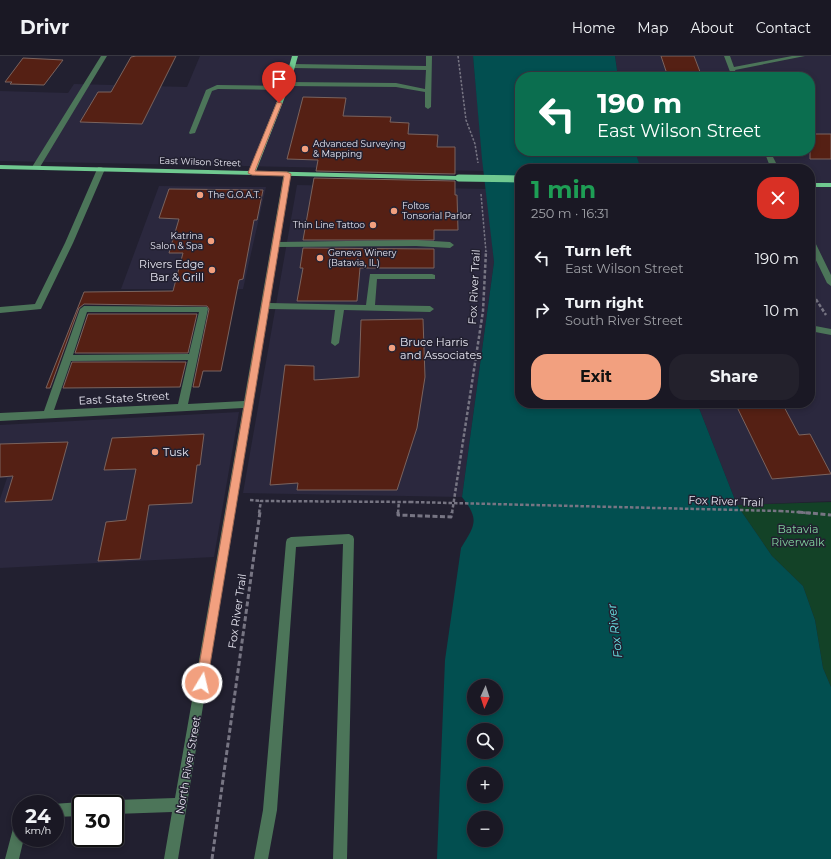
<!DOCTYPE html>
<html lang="en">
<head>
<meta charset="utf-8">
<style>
  :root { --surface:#1a1824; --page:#23212c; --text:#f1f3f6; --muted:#9fa0a6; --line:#383741; --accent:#f2a07f }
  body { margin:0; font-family:Montserrat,sans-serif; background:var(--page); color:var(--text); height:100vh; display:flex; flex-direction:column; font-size:15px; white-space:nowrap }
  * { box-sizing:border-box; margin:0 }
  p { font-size:13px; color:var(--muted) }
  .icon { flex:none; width:22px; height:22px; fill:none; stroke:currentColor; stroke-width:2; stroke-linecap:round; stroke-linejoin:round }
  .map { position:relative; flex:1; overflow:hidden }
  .details { position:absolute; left:515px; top:108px; width:300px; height:244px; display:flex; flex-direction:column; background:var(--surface); border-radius:16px; box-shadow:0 2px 6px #0003,0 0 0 1px var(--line) }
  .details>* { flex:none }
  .hud { position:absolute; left:515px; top:16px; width:300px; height:84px; border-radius:16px; box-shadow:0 2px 6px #0003,0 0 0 1px var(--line); background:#0b6e4f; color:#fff; overflow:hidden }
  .needle { width:26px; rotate:183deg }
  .fabs { position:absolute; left:467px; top:623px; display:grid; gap:8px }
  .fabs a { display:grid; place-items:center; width:36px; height:36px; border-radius:50%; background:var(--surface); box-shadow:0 2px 6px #0003,0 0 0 1px var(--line); font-size:20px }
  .speed { position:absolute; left:12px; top:739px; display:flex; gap:8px; font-size:20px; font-weight:700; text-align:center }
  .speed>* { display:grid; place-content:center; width:52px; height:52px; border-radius:50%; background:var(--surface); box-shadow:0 2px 6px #0003,0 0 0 1px var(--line); line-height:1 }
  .speed small { font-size:10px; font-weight:400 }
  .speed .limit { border:2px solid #111; border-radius:6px; background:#fff; color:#111 }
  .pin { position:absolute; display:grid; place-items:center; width:34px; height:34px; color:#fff; margin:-41px -17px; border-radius:50% 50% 50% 0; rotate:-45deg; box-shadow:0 0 4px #0007 }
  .pin .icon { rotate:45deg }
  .me { position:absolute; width:44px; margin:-22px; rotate:9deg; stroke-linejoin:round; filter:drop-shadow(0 0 3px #0008) }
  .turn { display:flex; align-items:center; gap:14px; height:84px; padding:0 16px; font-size:18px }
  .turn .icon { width:52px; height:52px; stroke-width:2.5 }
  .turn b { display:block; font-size:28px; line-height:34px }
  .round { display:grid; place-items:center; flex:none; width:42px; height:42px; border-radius:16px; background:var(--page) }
  .head { display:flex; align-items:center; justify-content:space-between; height:68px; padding:0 16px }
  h1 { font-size:24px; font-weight:700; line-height:30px; color:#1e9e55 }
  .action { display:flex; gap:8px; margin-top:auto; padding:8px 16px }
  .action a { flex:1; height:46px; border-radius:16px; background:var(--accent); color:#111; font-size:16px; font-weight:700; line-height:46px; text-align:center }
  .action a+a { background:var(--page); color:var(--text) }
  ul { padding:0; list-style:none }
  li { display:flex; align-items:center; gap:12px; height:52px; padding:0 16px }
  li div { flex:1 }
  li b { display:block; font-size:15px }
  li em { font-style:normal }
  header { display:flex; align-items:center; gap:24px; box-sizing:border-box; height:56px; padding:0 20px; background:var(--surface); border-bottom:1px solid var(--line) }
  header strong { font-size:19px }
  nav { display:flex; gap:22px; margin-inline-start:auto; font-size:14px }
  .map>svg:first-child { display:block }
  .built { fill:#2b283e }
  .green { fill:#134227 }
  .water { fill:#024f50; fill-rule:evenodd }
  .building { fill:#552014; stroke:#7a635e }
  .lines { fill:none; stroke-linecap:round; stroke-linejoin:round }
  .path-far2 { stroke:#777583; stroke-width:1.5; stroke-dasharray:2.5 1.5; stroke-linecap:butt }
  .path-far1 { stroke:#777583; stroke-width:2.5; stroke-dasharray:3.5 2; stroke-linecap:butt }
  .path { stroke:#777583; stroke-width:3; stroke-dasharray:5 2.5; stroke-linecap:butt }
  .minor { fill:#4c7559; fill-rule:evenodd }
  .major { fill:#70c990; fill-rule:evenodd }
  .path-bridge { stroke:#777583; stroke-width:2.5; stroke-dasharray:3.5 2; stroke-linecap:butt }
  .major-bridge { stroke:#70c990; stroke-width:7 }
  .route { fill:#f2a07f; stroke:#9d6853 }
  .poi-dot { fill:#f2a07f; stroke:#222030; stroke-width:1.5 }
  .labels { text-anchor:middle; stroke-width:3; stroke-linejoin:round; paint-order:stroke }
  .far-poi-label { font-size:9px; fill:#e7e6f1; stroke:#222030; text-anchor:start }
  .far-street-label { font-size:9px; fill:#e7e6f1; stroke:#222030 }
  .poi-label { font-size:11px; fill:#e7e6f1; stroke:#222030; text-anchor:start }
  .street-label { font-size:11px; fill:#e7e6f1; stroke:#222030 }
  .park-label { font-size:11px; fill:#81d39e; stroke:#222030 }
  .water-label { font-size:12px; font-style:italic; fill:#6ae8ea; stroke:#222030 }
</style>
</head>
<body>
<header>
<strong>Drivr</strong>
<nav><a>Home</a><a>Map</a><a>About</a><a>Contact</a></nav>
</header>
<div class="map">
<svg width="831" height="803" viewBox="0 0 831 803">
  <rect width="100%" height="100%" fill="#222030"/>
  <!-- built -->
  <path class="built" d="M200,0H473L484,115L0,105V35L68,37L74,28L187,31Z
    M615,0H831V445L737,449L697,347H810V113H641L635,95H810V21H618Z
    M297,129L487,133L494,206L462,441L243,437Z
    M159,130L266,131L243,233H121Z
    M239,356L214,501L0,512V443L7,422H0V369Z"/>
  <!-- green -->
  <path class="green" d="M831,446V631L823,612L815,564L803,530L772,500L737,449Z"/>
  <!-- water -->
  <path class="water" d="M473,0H615L618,21H520V95H635L641,113H520V347H697L737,449L772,500L803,530L815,564L823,612L831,631V803H437L445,604L461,492C475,469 480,464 462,441L494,206L482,103ZM474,630H496V652H474ZM474,674H496V696H474ZM474,718H496V740H474ZM474,762H496V784H474Z"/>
  <!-- building -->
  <path class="building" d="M136,0H176L142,68L80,66L98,36H111L131,1Z
    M661,0H694L702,21H668Z
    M23,2L63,4L44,29L10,28L12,26H5Z
    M303,41L346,42L343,60L391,61L390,66L409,67L408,78L438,79L437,91H455V118L316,115L318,104L287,103Z
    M810,78H831V103H810Z
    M314,122L455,125V139H457L458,174H434V184H303Z
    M169,133L263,134L257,164H254L243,223L239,224L221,315H203L199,331H193L209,253L207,250L84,248L79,252L50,332H46L84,236L173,235L183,197H169L179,163L159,162Z
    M303,192L434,193V212H360L357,245H297L303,212H300Z
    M88,258H197L188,297H75Z
    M423,263L425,321L417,372L397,434H297L298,427L270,429L285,309L314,310V324L359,321L361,264Z
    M72,306H186L180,331L63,332Z
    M735,347H782L799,379L810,378L831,418L772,423Z
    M204,378L200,409H197L192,447L149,449L140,503L98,505L106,466L126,464L136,413L104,414L112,382Z
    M68,386L52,444L5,446L13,420L0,421V388Z"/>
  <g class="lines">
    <!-- path-far2 -->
    <path class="path-far2" d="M458,0L466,64L475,88L478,107
      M481,138L486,196"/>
    <!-- path-far1 -->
    <path class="path-far1" d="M810,234L826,259
      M250,444L261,445
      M780,455L811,457
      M259,457L261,445L410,446
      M398,457L399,445
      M452,457L483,255L486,195"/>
    <!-- path -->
    <path class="path" d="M398,456V459L451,461L452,456
      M798,456L831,459
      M212,803L260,456"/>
    <!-- minor -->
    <path class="minor" d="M101,0H107L40,111L39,113H33L32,111Z
      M426,0H432L431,51L428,53L425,51V36L396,31L287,30L284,28L287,26L396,27L425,33L426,14L292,12L289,10L292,8L426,10Z
      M724,0H730L734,11L792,0H805L735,14L738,21H732Z
      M217,29L285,30L288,32L285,34L218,33L212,35L195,77L190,78L189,77L206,34Z
      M764,95H770L779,113H771Z
      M98,111H101L105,113L73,187L41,253L0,257V251L35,248L65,187Z
      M284,116H290L291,118L279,186L416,184L450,186L454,189L450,192L416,190L278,191L269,247L366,249L370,218H432L435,219V223H377L375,249L430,250L434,253L430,256L344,254L339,287L335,290L331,287L335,254L268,253L178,803H164L172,756L115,758V748H109L115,744L175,742L243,352L0,365V357L44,355L80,253L84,250L207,251L208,253L188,348L244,345ZM87,256H199L189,298L73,299ZM188,304L178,348L54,354L71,305Z
      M810,182L814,184L831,219V230L827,227L810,192Z
      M810,269L831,273V279L810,275Z
      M349,478L353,480L354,483L347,803H333L343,488L296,491L277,754L268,803H254L263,754L286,486L287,483L291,481Z
      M81,746L85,748H81V760L55,761V748H53Z
      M21,762V782H24L19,803H5L14,769L16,764Z"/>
    <!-- major -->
    <path class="major" d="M292,0H298L290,28L256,115L459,120L463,122L462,124L0,113V109L249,115L284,28Z
      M810,127H831V131H810Z"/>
    <!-- path-bridge -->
    <path class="path-bridge" d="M410,446L780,455"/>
    <!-- major-bridge -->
    <path class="major-bridge" d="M459,122L520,123"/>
  </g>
  <!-- route -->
  <path class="route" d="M277,46L282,47L255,115L287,116L291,118L207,627L206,631L202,632L198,631L196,627L284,120L252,119L248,117Z"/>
  <!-- markers -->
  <g class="poi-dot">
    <circle cx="305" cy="93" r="4"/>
    <circle cx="200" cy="139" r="4"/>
    <circle cx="394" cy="155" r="4"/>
    <circle cx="373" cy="169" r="4"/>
    <circle cx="211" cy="185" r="4"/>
    <circle cx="320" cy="202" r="4"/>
    <circle cx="212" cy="214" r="4"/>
    <circle cx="392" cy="292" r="4"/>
    <circle cx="155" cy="396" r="4"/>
  </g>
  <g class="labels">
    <!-- far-poi labels -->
    <g class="far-poi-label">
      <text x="313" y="91">Advanced Surveying<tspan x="313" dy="10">&amp; Mapping</tspan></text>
      <text x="208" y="142">The G.O.A.T.</text>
      <text x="402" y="153">Foltos<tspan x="402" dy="10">Tonsorial Parlor</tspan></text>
      <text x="365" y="172" text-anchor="end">Thin Line Tattoo</text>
      <text x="203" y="183" text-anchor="end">Katrina<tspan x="203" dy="10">Salon &amp; Spa</tspan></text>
      <text x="328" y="200">Geneva Winery<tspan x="328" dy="10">(Batavia, IL)</tspan></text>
    </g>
    <!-- far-street labels -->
    <g class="far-street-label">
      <text transform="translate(200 106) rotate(2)" y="3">East Wilson Street</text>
    </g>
    <!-- poi labels -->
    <g class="poi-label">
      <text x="204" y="212" text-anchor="end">Rivers Edge<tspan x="204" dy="13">Bar &amp; Grill</tspan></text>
      <text x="400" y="290">Bruce Harris<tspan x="400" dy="13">and Associates</tspan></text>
      <text x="163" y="400">Tusk</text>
    </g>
    <!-- street labels -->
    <g class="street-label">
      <text transform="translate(474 231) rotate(-87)" y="4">Fox River Trail</text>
      <text transform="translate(124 342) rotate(-3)" y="4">East State Street</text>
      <text transform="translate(726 445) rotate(2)" y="4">Fox River Trail</text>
      <text transform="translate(237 555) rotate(-82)" y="4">Fox River Trail</text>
      <text transform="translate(188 709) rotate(-80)" y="4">North River Street</text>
    </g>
    <!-- park labels -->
    <g class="park-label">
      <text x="798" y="477">Batavia<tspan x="798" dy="13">Riverwalk</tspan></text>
    </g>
    <!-- water labels -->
    <g class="water-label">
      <text transform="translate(615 575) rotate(-97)" y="4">Fox River</text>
    </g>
  </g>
</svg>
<div class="fabs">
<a><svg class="needle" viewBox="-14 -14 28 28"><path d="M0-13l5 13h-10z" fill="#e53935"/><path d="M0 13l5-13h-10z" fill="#9fa0a6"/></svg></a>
<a><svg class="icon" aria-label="search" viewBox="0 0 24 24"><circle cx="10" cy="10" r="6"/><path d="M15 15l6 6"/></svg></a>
<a>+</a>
<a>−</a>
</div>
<div class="speed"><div>24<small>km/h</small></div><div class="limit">30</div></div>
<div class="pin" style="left:279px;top:47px;background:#d93025"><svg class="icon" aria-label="arrive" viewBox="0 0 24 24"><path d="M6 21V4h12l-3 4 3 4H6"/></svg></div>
<svg class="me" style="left:202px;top:627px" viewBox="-20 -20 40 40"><circle r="17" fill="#f2a07f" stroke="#fff" stroke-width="3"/><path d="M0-11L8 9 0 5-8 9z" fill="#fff"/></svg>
<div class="hud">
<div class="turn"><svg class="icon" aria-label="left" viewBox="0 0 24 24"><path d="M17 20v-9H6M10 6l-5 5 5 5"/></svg><div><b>190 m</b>East Wilson Street</div></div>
</div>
<section class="details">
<div class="head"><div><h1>1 min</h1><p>250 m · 16:31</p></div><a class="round" style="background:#d93025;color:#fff"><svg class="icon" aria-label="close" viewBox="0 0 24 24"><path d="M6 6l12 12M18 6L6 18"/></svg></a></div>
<ul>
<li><svg class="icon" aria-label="left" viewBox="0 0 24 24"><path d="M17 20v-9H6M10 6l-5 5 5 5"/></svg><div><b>Turn left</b><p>East Wilson Street</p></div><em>190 m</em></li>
<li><svg class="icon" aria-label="right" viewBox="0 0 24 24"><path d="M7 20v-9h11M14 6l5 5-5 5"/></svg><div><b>Turn right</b><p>South River Street</p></div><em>10 m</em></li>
</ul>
<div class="action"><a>Exit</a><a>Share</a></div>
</section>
</div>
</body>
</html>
